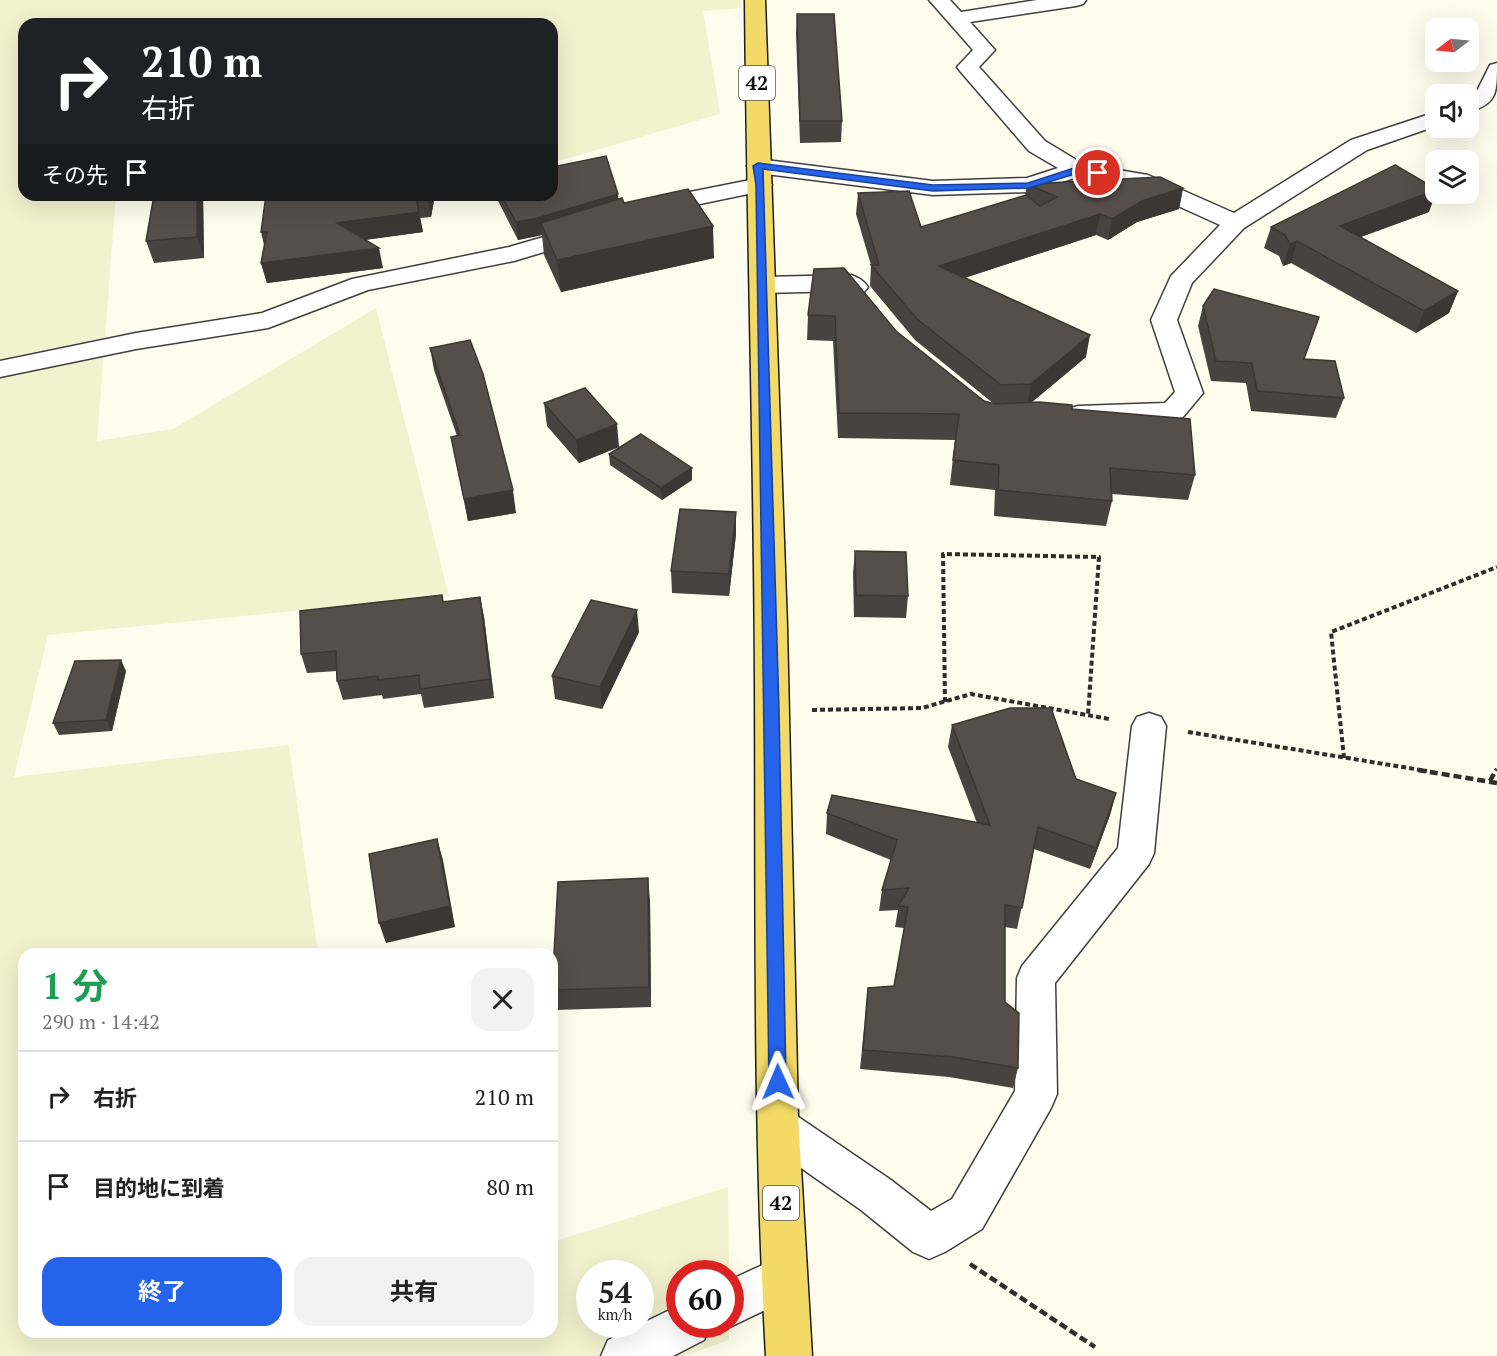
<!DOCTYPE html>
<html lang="ja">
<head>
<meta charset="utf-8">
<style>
  :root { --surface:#fff; --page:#f2f2f2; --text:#222; --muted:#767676; --line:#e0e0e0; --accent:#2563eb }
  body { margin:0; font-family:"PT Serif","Noto Sans JP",serif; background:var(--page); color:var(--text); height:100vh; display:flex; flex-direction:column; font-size:22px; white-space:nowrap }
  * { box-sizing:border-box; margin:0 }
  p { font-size:20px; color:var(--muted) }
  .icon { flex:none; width:33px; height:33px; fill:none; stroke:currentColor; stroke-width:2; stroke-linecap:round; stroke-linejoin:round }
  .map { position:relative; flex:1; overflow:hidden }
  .drawer { position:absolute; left:18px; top:948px; width:540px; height:390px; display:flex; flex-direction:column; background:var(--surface); border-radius:18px; box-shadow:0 6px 24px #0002 }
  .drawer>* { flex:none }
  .top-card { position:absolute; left:18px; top:18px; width:540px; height:183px; border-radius:18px; box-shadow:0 6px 24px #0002; background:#202124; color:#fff; overflow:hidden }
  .needle { width:39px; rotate:254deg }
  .controls { position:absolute; left:1425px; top:18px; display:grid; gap:12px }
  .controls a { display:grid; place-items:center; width:54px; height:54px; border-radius:12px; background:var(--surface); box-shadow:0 6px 24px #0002; font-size:30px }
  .speed { position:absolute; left:576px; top:1260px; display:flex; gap:12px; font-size:30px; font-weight:700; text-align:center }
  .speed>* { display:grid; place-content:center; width:78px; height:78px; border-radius:50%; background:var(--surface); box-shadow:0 6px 24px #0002; line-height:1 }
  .speed small { font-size:15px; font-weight:400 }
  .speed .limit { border:9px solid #d22; background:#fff; color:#111 }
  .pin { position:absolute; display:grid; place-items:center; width:51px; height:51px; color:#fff; margin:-26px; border:3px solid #fff; border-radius:50%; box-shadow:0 2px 6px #0007 }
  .me { position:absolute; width:66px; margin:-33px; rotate:359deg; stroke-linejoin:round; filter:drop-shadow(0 0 4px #0008) }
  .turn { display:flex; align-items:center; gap:21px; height:126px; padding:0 24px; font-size:27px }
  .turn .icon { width:78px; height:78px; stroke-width:2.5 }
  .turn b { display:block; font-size:42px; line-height:51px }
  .then { display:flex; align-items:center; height:57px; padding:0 24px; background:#0003; gap:12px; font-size:22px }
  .round { display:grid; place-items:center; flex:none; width:63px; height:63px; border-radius:18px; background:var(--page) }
  .head { display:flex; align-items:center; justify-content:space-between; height:102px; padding:0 24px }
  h1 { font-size:36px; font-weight:700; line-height:45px; color:#1e9e55 }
  .cta { display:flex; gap:12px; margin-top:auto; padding:12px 24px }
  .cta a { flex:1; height:69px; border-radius:18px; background:var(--accent); color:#fff; font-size:24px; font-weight:700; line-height:69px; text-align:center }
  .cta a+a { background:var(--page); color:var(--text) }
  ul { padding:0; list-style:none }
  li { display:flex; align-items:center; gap:18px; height:90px; padding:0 24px; border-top:2px solid var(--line) }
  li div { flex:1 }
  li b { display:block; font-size:22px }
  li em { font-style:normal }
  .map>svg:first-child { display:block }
  .farmland { fill:#f3f2ce; fill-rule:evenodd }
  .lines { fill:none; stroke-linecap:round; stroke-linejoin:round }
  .minor-casing { stroke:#3f3f3f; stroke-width:3 }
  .primary-casing { stroke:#1d1d1d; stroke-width:3 }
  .path-far1 { stroke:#2e2e2e; stroke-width:4; stroke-dasharray:5 3; stroke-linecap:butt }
  .path { stroke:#2e2e2e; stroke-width:4.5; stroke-dasharray:8 4; stroke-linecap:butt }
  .minor { fill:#fff; fill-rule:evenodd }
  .primary { fill:#f3da67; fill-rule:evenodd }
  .wall { fill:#49433f }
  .shaded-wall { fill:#3c3733 }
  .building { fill:#554e49; stroke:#3c3733; stroke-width:1.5 }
  .route { fill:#2563eb; stroke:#184099; stroke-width:1.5 }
  .labels { text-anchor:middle; stroke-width:6; stroke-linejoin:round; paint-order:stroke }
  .shield { fill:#fff; stroke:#555; stroke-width:1.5 }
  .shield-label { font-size:20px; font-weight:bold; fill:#0c0c0c }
</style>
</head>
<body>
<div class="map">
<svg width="1497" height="1356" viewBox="0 0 1497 1356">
  <rect width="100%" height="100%" fill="#fefcec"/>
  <!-- farmland -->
  <path class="farmland" d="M0,0H741V8L703,11L720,114L552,163V24H24V195H116L97,441L173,429L376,308L449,596L48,635L14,777L289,745L318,954H24V1332H552V1242L728,1187L729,1273L680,1274V1324L729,1325V1340L684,1356H0ZM590,1274H640V1324H590Z"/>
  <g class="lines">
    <!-- minor casing -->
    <g class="minor-casing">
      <path id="minor" d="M929,0H950L961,12L1037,0H1086L1083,4L1076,6L970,22L995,50L979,67L1045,141L1083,164L1148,175L1234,213L1351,140L1436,112V126L1367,150L1244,228L1192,283L1177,320L1203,393L1183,417L1173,420L1078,424L1068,421L1064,415L1068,409L1078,406L1165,403L1175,392L1151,320L1171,276L1220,225L1134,186L1078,177L1029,192L933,195L758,173L750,171L747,166L750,161L758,159L933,181L1027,178L1058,168L1029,151L960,71L957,67L973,50Z
        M1497,63C1497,94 1497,104 1468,112V99L1474,97L1490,65Z
        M760,178L768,180L772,185L768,190L695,205L651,218L643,216L639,211L643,206L690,192Z
        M585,225L594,227L597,232L594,237L514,261L368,290L268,328L136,349L0,377V361L136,333L262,313L352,279L509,247Z
        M851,275C859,278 863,280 868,287L864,292L855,295L844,291L763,293L754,290L750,285L754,280L763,277Z
        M1149,713L1161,717L1166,726L1154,853L1149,864L1055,983L1057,1094L1051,1108L982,1229L945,1252L929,1259L913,1252L861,1210L764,1142L758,1128L764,1114L779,1108L794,1114L891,1180L931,1211L952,1199L1015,1091L1017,978L1022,966L1118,848L1132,726L1137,717Z
        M782,1256L798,1262L804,1278L798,1294L730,1327L725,1324H730V1280Z
        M680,1305V1324H711L704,1340L673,1356H601L608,1340Z"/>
    </g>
    <!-- primary casing -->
    <g class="primary-casing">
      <path id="primary" d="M745,0H765L787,626L798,1116L812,1356H766C753,1131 756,906 755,681C754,454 747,227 745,0Z"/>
    </g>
    <!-- path-far1 -->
    <path class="path-far1" d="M945,702L943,554L1099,557L1088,715
      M812,710L922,708L971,694L1109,719
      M1188,732L1427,771
      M1344,758L1331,632L1497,567
      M1496,771L1497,769"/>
    <!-- path -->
    <path class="path" d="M1418,770L1497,783
      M1490,781L1496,770
      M970,1264L1095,1347"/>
    <!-- minor -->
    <use href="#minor" class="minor"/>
    <!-- primary -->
    <use href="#primary" class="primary"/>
  </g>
  <!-- wall -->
  <path class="wall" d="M797,14L842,121L841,142L800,143L796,34Z
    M1027,184L1183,188L1179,209L1137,222L1108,240L1096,235L965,278L1086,357L1031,403L1072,409L1195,475L1188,500L1112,494V501L1106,526L994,516L995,490L950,485L955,440L838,438L833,341L807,340L808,315L814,269L984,401L994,404L915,340L870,286L871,265L856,214L858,193L921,227L1025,196Z
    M154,195H203L204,258L154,263L146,241Z
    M266,195H435L431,217L420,218L423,232L365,240L383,268L267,283L261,263L264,245L261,232Z
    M495,195H552L618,199L714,258L561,292L544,255L542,235L518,240Z
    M1429,212L1361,237L1458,291L1449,313L1416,333L1291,263L1283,266L1279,256L1264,248L1271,227Z
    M1203,306L1304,359L1344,398L1336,418L1251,411L1246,383L1211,381L1198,326Z
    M430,348L516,513L468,521L451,437L457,436L434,370Z
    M544,403L619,447L579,463L547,426Z
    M609,454L692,468V480L662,500L610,465Z
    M736,534L729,596L672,593L671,571Z
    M855,551L908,596L906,618L854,617L853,573Z
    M480,597L484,617L494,698L424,708L421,694L383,699L382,695L343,700L337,681V671L307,673L301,654L444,602Z
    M639,632L602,709L555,699L552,676Z
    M126,671L112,731L59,735L53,723Z
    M952,725L1076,779L1116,793L1110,815L1090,869L1034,849L1017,929L1005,927V1002L1018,1068L1013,1088L949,1077L860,1069L868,988L894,986L904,928L895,927L898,910L879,911L882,890L891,860L826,834L827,813L977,823L948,747Z
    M650,900L651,1007L556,1010L552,990Z"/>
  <!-- shaded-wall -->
  <path class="shaded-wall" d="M1183,188L1179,209L1137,222L1108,240L1112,219L1142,201Z
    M1436,190V193L1429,212L1333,247L1340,226Z
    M618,194L619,211L541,223L542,235L518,240L516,222Z
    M197,195H203L204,258L197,237Z
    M428,195H435L431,217L427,197Z
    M419,212L423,232L341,243L337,223Z
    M1100,214L1096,235L936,287L939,266Z
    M713,226L714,258L561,292L557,260Z
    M1297,241L1291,263L1283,266L1290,244Z
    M379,248L383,268L267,283L261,263Z
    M1458,291L1449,313L1416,333L1424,311Z
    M1090,335L1086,357L1027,406L1031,384Z
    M617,424L619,447L579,463L576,440Z
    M692,468V480L662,500L661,488Z
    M513,490L516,513L468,521L464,499Z
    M736,512V534L729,596V574Z
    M480,597L484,617L494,698L490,679Z
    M637,610L639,632L602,709L600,687Z
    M121,660L126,671L112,731L106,720Z
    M1116,793L1110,815L1090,869L1096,848Z
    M437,839L443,860L455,927L386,943L379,923Z
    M648,878L650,900L651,1007L649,987Z"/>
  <!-- building -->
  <path class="building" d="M797,14H834L842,121H800Z
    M606,156L618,194L534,219L516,222L501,195H552V167Z
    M1395,165L1436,189V190L1340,226L1458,291L1424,311L1297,241L1290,244L1285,235L1271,227Z
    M1160,177L1183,188L1142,201L1112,219L1100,214L939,266L1090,335L1031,384L1001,385L917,319L871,265H879L858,193L909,191L921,227L1026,195L1040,206L1057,197L1027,184Z
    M688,189L713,226L557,260L541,223L622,198L624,203Z
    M154,195H197V237L146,241Z
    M266,195H428L427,197L416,198L419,212L337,223L379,248L261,263L267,232H261Z
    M844,268L896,331L984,401L995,404L1039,402L1072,405V409L1190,419L1195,475L1110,468L1112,501L998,490L999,465L953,460L959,414L839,413L835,316L808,315L814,269Z
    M1214,289L1319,317L1304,359L1335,361L1344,398L1257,391L1252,363L1216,361L1203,306Z
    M470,340L483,374L513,490L464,499L451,437L460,435L430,348Z
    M585,388L617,424L576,440L544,403Z
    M641,434L692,468L661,488L609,454Z
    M680,509L736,512L729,574L671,571Z
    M855,551L906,552L908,596L856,595Z
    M442,595L443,602L480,597L490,679L420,689L419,675L378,680V676L337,681L336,651L301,654L300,611Z
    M591,600L637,610L600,687L552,676Z
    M121,660L106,720L53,723L75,661Z
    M1010,708H1051L1076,779L1116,793L1096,848L1038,827L1022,908L1005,905V1002L1019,1013L1018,1068L953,1057L863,1050L868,988L894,986L908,907L898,906L909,888L882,890L897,840L827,813L832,795L990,825L952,725Z
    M437,839L450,906L379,923L369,854Z
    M648,878L649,987L552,990L558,882Z"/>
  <!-- route -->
  <path class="route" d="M758,163L933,185L1028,183L1077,167L1103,173L1098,176L1078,173L1029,188L933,191L763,169L779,710L786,1082L784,1087L778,1090L772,1087L769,1082L756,185L753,166Z"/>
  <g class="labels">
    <!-- shield labels -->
    <g class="shield">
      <rect x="739" y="66" width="36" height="34" rx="4.5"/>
      <rect x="763" y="1186" width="36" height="34" rx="4.5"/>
    </g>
    <g class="shield-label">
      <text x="757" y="90">42</text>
      <text x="781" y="1210">42</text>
    </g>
  </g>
</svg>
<div class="controls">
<a><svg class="needle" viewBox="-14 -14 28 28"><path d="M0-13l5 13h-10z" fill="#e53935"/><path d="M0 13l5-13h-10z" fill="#767676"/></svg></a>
<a><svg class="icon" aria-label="sound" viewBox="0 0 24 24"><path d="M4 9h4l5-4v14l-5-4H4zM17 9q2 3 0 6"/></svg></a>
<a><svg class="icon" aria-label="layers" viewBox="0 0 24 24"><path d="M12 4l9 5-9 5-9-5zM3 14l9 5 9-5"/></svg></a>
</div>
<div class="speed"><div>54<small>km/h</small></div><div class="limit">60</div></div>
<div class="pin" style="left:1098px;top:173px;background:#d93025"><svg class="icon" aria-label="arrive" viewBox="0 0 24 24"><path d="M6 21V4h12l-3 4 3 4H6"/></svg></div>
<svg class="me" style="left:778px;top:1082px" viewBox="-20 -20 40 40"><path d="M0-17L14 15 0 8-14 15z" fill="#2563eb" stroke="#fff" stroke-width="4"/></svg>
<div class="top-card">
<div class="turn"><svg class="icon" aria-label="right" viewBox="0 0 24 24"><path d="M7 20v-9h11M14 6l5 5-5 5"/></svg><div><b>210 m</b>右折</div></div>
<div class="then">その先<svg class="icon" aria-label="arrive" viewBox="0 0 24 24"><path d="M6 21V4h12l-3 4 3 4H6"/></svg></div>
</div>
<section class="drawer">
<div class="head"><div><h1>1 分</h1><p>290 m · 14:42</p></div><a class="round"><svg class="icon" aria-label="close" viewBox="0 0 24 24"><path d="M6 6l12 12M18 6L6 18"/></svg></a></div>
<ul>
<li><svg class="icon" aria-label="right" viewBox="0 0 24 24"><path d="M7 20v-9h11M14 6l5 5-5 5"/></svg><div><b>右折</b></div><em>210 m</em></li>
<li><svg class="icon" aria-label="arrive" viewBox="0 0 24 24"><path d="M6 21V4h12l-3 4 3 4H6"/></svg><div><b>目的地に到着</b></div><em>80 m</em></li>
</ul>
<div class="cta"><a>終了</a><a>共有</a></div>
</section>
</div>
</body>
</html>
